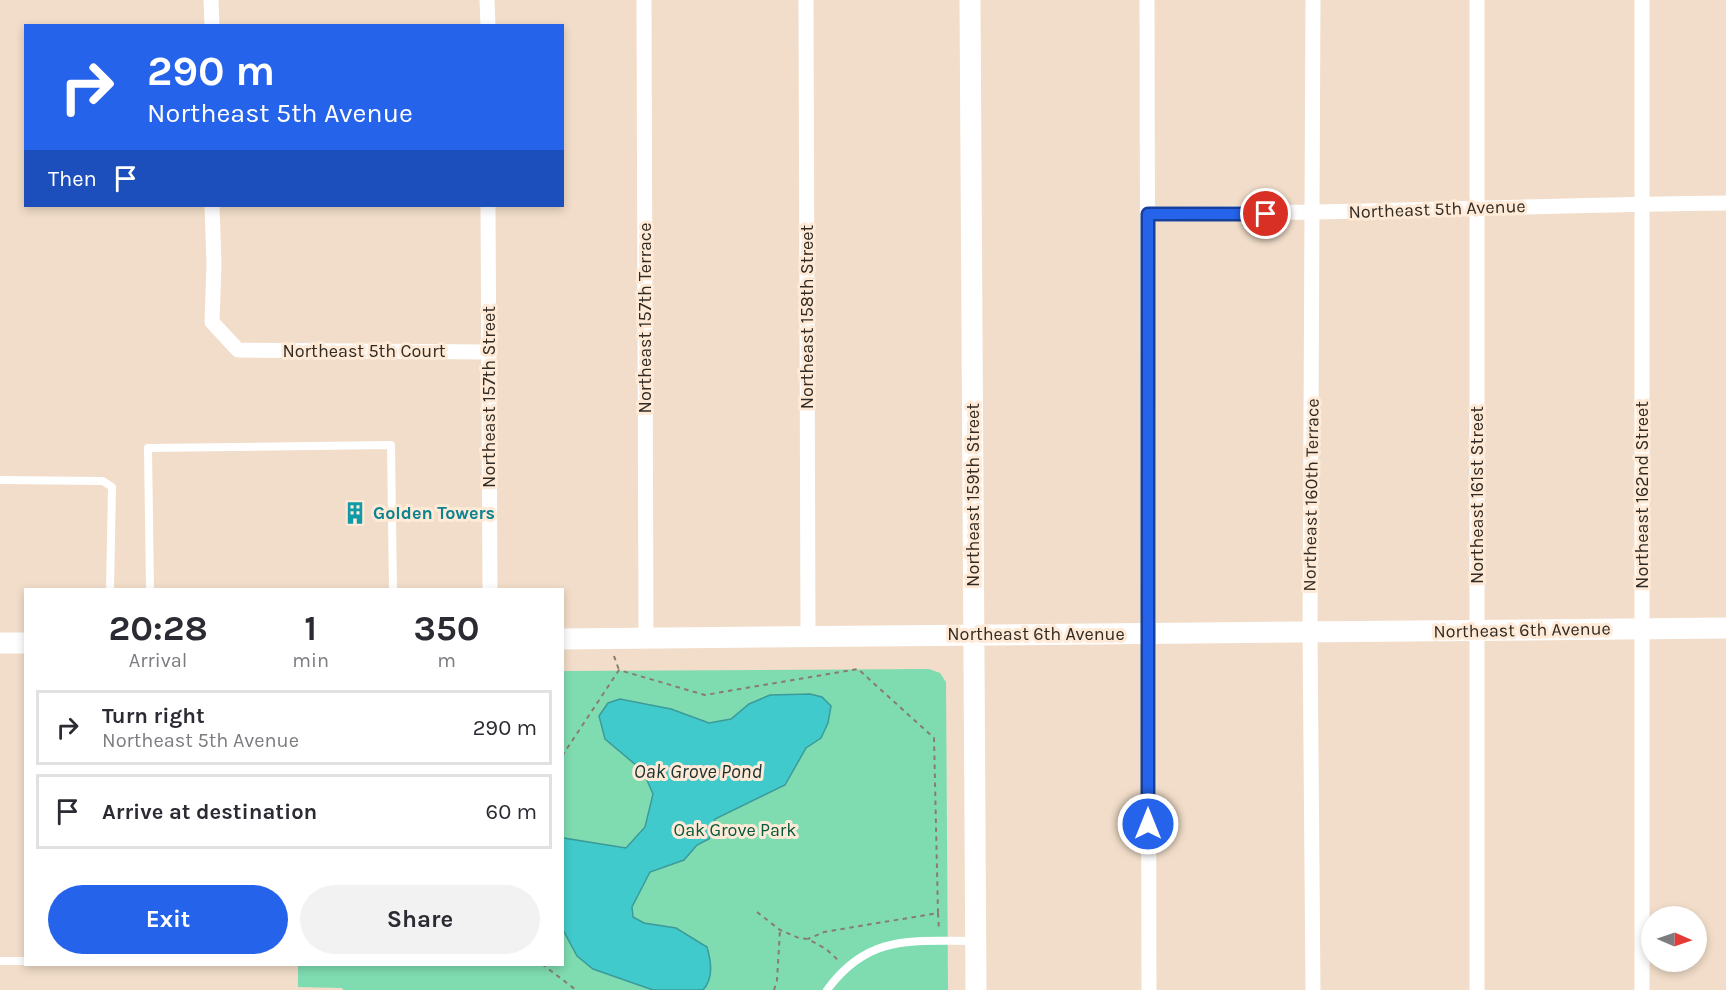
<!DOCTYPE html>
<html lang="en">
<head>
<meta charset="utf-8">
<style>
  :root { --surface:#fff; --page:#f2f2f3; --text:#2b2b33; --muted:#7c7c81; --line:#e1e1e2; --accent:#2563eb }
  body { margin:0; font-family:Karla,sans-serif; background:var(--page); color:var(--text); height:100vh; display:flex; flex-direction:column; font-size:22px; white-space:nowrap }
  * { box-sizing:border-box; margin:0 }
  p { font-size:20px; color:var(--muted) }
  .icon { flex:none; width:33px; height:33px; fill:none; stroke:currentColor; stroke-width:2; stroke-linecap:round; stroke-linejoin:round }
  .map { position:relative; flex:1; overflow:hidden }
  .panel { position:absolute; left:24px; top:588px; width:540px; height:378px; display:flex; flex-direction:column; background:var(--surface); border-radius:0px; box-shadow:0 3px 9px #0003 }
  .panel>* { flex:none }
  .hud { position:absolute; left:24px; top:24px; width:540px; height:183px; border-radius:0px; box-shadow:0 3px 9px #0003; background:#2563eb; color:#fff; overflow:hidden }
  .needle { width:39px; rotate:92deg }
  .controls { position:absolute; left:1641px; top:906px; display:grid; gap:12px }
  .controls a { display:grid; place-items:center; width:66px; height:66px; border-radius:50%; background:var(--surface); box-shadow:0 3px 9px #0003; font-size:30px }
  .pin { position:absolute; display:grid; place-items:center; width:51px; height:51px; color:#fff; margin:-26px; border:3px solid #fff; border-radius:50%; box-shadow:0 2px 6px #0007 }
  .me { position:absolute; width:66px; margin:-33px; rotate:0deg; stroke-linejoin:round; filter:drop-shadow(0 0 4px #0008) }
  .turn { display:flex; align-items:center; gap:21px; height:126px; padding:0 24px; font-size:27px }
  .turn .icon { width:78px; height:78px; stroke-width:2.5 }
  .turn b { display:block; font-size:42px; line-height:51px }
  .then { display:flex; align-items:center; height:57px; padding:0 24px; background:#0003; gap:12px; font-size:22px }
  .eta { display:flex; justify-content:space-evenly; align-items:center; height:102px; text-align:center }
  .eta b { font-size:36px; font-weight:700; line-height:42px }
  .action { display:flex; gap:12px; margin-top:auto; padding:12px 24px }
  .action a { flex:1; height:69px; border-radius:36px; background:var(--accent); color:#fff; font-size:24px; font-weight:700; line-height:69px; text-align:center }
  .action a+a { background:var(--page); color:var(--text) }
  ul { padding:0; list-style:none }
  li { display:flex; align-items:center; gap:18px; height:75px; margin:0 12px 9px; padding:0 12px; border:3px solid var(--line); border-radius:0px }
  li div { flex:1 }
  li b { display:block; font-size:22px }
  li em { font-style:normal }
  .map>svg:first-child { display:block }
  .green { fill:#7fdcb1 }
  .water { fill:#41cacb; stroke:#3c9a99; stroke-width:1.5 }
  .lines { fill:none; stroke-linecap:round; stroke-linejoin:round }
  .path { stroke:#897c6f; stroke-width:2; stroke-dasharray:4.5 4.5; stroke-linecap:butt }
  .lane { stroke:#fff; stroke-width:8 }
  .street { stroke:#fff; stroke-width:15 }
  .secondary { stroke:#fff; stroke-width:21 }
  .route-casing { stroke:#184099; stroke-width:15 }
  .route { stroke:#2563eb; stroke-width:10 }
  .labels { text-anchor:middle; stroke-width:6; stroke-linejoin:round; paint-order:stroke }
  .street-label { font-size:18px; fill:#322b23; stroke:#feead6 }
  .culture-label { font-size:18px; font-weight:bold; fill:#0d838f; stroke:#feead6; text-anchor:start }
  .park-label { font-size:18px; fill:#05593c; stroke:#feead6 }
  .water-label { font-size:20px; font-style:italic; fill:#1a3131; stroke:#feead6 }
</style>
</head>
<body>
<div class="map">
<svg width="1726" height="990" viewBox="0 0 1726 990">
  <rect width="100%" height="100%" fill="#f1ddc9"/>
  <!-- green -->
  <path class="green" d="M929,669L940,673L946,682L948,990H343L342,988L298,987V965L562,964L563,671Z"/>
  <!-- water -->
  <path class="water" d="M810,694L822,697L831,706L828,723L821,738L806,748L785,785L715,819L709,839L697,845L684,860L650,872L632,907L633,917L644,923L676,928L707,947C711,961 714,978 703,990H653L593,969L577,956L563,930V838L626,848L645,827L653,794L643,771L605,739L599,716L608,703L620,699L671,709L709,723L731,719L749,704L770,695Z"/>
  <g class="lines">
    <!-- path -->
    <path class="path" d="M614,656L619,670
      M562,756L619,670L705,695L858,669L934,738L938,913L824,932L808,939
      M757,912L780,930L799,938L808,939L826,949L838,960
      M938,913L939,931
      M542,964L576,990
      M774,990L777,980L780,930"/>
    <!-- lane -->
    <path class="lane" d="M0,480L103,481L112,487L110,590
      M150,590L148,448L391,445L393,590
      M0,961H26
      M827,990C868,934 911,941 973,941"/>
    <!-- street -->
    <path class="street" d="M211,0L212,26
      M487,0L488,26
      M644,0L646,637
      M806,0L808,635
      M1147,0L1149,990
      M1477,0V990
      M212,206L214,264L212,322L238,350L490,352
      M488,206L490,590
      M1148,214C1340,214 1533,205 1726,203
      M1313,990L1310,632L1313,0
      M1642,990V0"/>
    <!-- secondary -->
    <path class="secondary" d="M970,0L976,990
      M562,639L1726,628
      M0,643H26"/>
  </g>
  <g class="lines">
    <!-- route casing -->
    <g class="route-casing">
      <path id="route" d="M1148,824V214H1266"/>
    </g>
    <!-- route -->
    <use href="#route" class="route"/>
  </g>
  <!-- icons -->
  <defs>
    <g id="building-bare" transform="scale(1.8)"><path d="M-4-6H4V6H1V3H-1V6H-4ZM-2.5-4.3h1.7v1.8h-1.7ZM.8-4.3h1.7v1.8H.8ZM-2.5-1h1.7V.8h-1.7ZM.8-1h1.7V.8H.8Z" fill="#0f9aa8" stroke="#feead6" stroke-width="2.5" paint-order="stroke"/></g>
  </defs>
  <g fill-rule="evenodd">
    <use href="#building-bare" x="355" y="513"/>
  </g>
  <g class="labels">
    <!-- street labels -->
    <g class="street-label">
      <text transform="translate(1437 209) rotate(-2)" y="6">Northeast 5th Avenue</text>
      <text transform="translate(807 317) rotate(-90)" y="6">Northeast 158th Street</text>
      <text transform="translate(645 318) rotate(-90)" y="6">Northeast 157th Terrace</text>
      <text x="364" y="357">Northeast 5th Court</text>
      <text transform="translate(489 397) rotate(-90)" y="6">Northeast 157th Street</text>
      <text transform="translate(973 495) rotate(-90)" y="6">Northeast 159th Street</text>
      <text transform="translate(1311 495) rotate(-89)" y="6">Northeast 160th Terrace</text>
      <text transform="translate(1477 495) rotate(-90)" y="6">Northeast 161st Street</text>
      <text transform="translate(1642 495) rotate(-90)" y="6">Northeast 162nd Street</text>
      <text transform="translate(1522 630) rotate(-1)" y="6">Northeast 6th Avenue</text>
      <text x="1036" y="640">Northeast 6th Avenue</text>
    </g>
    <!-- culture labels -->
    <g class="culture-label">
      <text x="373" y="519">Golden Towers</text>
    </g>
    <!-- park labels -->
    <g class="park-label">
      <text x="735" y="836">Oak Grove Park</text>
    </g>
    <!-- water labels -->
    <g class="water-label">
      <text x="698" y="778">Oak Grove Pond</text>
    </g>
  </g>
</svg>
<div class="controls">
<a><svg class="needle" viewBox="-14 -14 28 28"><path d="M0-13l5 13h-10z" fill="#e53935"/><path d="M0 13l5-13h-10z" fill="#7c7c81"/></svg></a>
</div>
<div class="pin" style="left:1266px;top:214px;background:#d93025"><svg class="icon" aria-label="arrive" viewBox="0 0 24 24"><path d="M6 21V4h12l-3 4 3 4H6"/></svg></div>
<svg class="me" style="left:1148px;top:824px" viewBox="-20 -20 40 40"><circle r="17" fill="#2563eb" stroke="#fff" stroke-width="3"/><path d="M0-11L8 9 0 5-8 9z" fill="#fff"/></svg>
<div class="hud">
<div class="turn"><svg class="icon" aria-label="right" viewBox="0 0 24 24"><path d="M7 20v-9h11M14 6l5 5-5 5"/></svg><div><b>290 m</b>Northeast 5th Avenue</div></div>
<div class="then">Then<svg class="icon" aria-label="arrive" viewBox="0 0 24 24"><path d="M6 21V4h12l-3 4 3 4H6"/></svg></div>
</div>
<section class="panel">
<div class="eta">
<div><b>20:28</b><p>Arrival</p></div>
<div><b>1</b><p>min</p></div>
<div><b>350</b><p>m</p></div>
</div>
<ul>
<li><svg class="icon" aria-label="right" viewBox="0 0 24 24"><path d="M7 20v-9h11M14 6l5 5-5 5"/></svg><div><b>Turn right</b><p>Northeast 5th Avenue</p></div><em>290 m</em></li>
<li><svg class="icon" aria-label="arrive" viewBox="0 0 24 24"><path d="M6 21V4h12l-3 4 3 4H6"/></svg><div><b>Arrive at destination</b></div><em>60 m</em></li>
</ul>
<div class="action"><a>Exit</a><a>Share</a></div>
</section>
</div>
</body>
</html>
